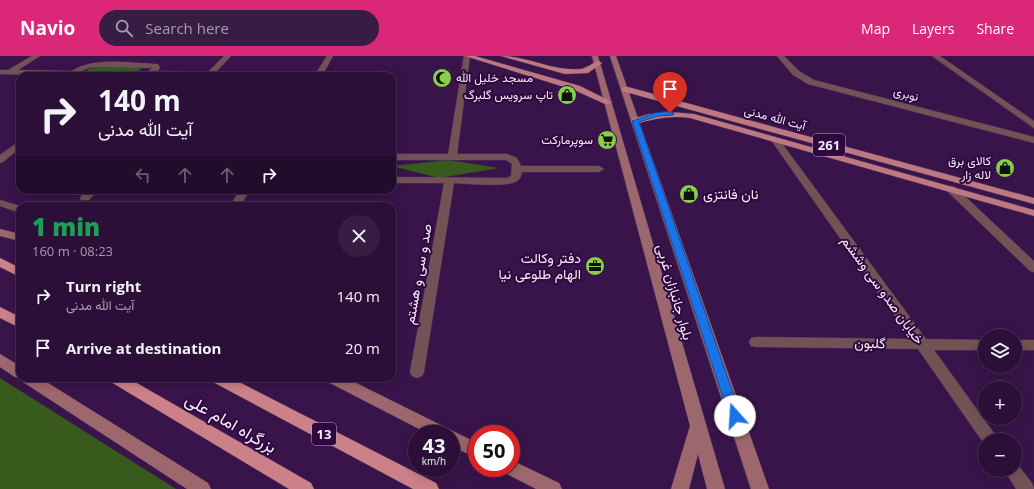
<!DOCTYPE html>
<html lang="en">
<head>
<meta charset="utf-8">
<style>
  :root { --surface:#2b0f38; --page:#371d43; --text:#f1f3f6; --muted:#a69cae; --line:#472f53; --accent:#db2777 }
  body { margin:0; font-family:"Open Sans",Vazirmatn,sans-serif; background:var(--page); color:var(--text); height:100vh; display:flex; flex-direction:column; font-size:15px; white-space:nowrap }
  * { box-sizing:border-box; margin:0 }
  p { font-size:13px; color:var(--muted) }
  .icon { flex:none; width:22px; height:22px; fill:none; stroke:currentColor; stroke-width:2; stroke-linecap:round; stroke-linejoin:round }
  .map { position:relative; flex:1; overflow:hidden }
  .details { position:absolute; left:16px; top:146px; width:380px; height:180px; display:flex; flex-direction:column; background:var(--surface); border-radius:12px; box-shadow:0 2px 10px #0003,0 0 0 1px var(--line) }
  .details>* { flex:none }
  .top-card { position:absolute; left:16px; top:16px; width:380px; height:122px; border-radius:12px; box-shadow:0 2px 10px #0003,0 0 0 1px var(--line); background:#2b0f38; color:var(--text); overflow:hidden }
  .fabs { position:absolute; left:978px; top:273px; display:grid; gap:8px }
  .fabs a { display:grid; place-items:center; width:44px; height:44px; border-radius:50%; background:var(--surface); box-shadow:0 2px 10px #0003,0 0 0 1px var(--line); font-size:20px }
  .speed { position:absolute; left:408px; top:369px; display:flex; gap:8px; font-size:20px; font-weight:700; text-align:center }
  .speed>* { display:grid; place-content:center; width:52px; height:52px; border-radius:50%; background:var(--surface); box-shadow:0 2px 10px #0003,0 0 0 1px var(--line); line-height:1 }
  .speed small { font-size:10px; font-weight:400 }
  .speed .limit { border:6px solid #d22; background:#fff; color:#111 }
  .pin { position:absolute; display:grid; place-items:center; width:34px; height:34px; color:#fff; margin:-41px -17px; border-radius:50% 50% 50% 0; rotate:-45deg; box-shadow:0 0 4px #0007 }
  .pin .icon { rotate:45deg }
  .me { position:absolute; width:44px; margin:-22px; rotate:341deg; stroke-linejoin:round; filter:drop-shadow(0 0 3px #0008) }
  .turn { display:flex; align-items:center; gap:14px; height:84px; padding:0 16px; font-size:18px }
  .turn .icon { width:52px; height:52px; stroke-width:2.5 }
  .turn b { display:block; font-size:28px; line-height:34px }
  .lanes { display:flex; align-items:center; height:38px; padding:0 16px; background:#0003; justify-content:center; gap:20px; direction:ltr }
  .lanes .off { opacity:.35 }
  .round { display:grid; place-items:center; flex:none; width:42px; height:42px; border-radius:21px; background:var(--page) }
  .headline { display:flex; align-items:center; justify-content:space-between; height:68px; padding:0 16px }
  h1 { font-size:24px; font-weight:800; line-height:30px; color:#1e9e55 }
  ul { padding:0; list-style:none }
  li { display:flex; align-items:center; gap:12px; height:52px; padding:0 16px }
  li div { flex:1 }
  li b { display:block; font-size:15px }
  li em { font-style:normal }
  header { display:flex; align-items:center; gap:24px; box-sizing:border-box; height:56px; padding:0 20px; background:var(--accent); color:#fff }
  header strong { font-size:19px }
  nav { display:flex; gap:22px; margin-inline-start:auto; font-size:14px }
  .search { width:280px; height:36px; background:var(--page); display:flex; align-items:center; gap:10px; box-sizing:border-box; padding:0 14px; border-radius:22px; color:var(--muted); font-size:15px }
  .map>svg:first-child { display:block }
  .green { fill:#395a1d }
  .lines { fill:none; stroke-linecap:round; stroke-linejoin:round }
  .minor-casing { stroke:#533263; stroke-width:1 }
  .secondary-casing { stroke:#533263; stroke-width:1 }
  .primary-casing { stroke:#533263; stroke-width:1 }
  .trunk-casing { stroke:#533263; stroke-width:1 }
  .minor { fill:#735255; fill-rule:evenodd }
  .secondary { fill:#9d686d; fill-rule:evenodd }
  .primary { fill:#bd7980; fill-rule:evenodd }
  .trunk { fill:#cc8088; fill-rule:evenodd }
  .route { fill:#1a73e8; stroke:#114b97 }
  .labels { text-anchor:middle; stroke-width:4; stroke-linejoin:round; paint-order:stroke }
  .far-poi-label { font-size:12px; fill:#f5edfa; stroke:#2f083f; text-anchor:end }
  .far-street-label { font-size:12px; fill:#f5edfa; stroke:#2f083f }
  .shield { fill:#2f083f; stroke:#baa8c2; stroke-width:1 }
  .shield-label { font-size:13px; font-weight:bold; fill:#f5edfa }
  .poi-label { font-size:14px; fill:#f5edfa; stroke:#2f083f; text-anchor:start }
  .street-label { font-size:14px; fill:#f5edfa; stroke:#2f083f }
  .near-street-label { font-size:17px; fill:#f5edfa; stroke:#2f083f }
</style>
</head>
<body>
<header>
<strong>Navio</strong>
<div class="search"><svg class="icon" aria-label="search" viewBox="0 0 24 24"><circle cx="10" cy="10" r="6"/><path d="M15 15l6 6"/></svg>Search here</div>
<nav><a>Map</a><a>Layers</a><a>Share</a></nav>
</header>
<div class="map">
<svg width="1034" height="433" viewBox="0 0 1034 433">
  <rect width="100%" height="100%" fill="#39144a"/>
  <!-- green -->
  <path class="green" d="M92,11H143L132,20H78Z
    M448,104L499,112L439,122L392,110Z
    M0,322L176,433H0Z"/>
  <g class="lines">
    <!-- minor casing -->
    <g class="minor-casing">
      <path id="minor" d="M32,0H40L18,14L72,15C93,1 130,7 155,8H158L160,12L157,15L208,16L224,0H231L216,16L316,17L327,0H333L322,20H148L145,18L152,12L91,11L84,14L74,20L0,18V14H8Z
        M464,0H470L457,98H507L517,102L521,110H599L604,113L599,116H522C521,121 520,124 515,126C504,131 467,128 454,127L424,316L422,320L417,322L412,320L410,316L444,127H392V121L506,122L511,120L512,108L506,104H392V98H448Z
        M777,0H784L799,15L814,24L1034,81V87L808,28L793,19Z
        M932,0H940L1034,65V72Z
        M775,81L778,82L926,283L985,284V294H934L999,384H985V389L918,293L756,291L751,290L749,286L751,282L756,281L911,283L771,84Z
        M20,85V92L3,106L0,107V99Z
        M951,130L955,131L1034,205V216L1030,215L947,135L946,133Z
        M87,134H98L89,144H81L80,142Z
        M240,134H250L240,150H230Z
        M0,144L20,150V157L0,150Z
        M1015,284H1034V294H1015Z
        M1015,407L1018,409L1032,427L1034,433H1016L1004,414H1015Z"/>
    </g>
    <!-- secondary casing -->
    <g class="secondary-casing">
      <path id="secondary" d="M592,0H598L725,433H707L698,398L689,433H671L690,370Z
        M610,0H616L769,433H751Z
        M0,173L20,178V185L0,180Z
        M0,298L20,310V322H40L208,427L211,433H187L23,326L21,322L15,321L0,311Z
        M326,322H346L477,387V402L451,390V378H429L328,326Z
        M511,404L559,427L562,433H536L505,417L503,412H511Z"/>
    </g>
    <!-- primary casing -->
    <g class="primary-casing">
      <path id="primary" d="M465,0H475L580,30L612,46L608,48H605L574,34Z
        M501,0C528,0 553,16 581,13C587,12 592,7 598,5L602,7L588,17L565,18Z
        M622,31H628L1034,142V148L622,35Z
        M670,56L694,58L1034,154V160L690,62C670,59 654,63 635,68L631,65L632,63L649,58Z"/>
    </g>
    <!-- trunk casing -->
    <g class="trunk-casing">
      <path id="trunk" d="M0,202L20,212V221L0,211Z
        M0,251L20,261V272L0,262Z
        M109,322H128L311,427L314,433H289L111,326Z
        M211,322H231L436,427L439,433H413L213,326Z"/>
    </g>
    <!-- minor -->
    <use href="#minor" class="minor"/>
    <!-- secondary -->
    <use href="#secondary" class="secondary"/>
    <!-- primary -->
    <use href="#primary" class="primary"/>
    <!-- trunk -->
    <use href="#trunk" class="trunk"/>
  </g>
  <!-- route -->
  <path class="route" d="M670,55L674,57L673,59L658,60L639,66L741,360L739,363L735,364L731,363L729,360L632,65L655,57Z"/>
  <!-- icons -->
  <defs>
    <g id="mosque-disc" transform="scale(1)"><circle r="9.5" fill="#87cf4a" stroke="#2f083f"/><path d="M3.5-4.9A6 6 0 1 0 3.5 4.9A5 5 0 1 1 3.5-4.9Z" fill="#111"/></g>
    <g id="shop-disc" transform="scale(1)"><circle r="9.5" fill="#87cf4a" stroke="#2f083f"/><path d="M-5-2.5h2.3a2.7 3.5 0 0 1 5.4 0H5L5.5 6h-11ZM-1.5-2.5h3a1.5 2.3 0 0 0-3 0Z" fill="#111"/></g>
    <g id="supermarket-disc" transform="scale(1)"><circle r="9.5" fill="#87cf4a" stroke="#2f083f"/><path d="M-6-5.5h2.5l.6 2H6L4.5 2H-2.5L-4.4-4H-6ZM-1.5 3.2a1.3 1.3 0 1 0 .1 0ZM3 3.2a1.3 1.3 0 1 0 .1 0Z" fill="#111"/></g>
    <g id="office-disc" transform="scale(1)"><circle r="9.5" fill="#87cf4a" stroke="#2f083f"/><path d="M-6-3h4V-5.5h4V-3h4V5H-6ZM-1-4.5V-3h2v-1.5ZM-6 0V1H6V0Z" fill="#111"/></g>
  </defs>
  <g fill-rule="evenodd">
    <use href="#mosque-disc" x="442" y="22"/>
    <use href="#shop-disc" x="567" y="39"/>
    <use href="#supermarket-disc" x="607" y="84"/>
    <use href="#shop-disc" x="1005" y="112"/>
    <use href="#shop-disc" x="689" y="138"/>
    <use href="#office-disc" x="595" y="210"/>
  </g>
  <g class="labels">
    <!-- far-poi labels -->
    <g class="far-poi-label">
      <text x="456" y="26" text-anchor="start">مسجد خلیل الله</text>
      <text x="553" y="43">تاپ سرویس گلبرگ</text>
      <text x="593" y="88">سوپرمارکت</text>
      <text x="991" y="109">کالای برق<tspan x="991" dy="14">لاله زار</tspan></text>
    </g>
    <!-- far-street labels -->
    <g class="far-street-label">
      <text transform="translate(906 38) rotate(15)" y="4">نوبری</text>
      <text transform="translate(775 62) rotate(15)" y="4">آیت الله مدنی</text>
    </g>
    <!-- shield labels -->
    <g class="shield">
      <rect x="813" y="78" width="32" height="22" rx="3"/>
      <rect x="312" y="367" width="24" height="22" rx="3"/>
    </g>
    <g class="shield-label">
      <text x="829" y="94">261</text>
      <text x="324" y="383">13</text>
    </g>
    <!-- poi labels -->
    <g class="poi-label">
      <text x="703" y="143">نان فانتزی</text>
      <text x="581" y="207" text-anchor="end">دفتر وکالت<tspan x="581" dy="16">الهام طلوعی نیا</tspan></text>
    </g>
    <!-- street labels -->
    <g class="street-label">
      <text transform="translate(418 218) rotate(-80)" y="5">صد و سی و هشتم</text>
      <text transform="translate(883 234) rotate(54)" y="5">خیابان صدو سی وششم</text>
      <text transform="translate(675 236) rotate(74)" y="5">بلوار جانبازان غربی</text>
      <text transform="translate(870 287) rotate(1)" y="5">گلبون</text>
    </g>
    <!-- near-street labels -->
    <g class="near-street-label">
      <text transform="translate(231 367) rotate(30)" y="6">بزرگراه امام علی</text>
    </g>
  </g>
</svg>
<div class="fabs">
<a><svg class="icon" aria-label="layers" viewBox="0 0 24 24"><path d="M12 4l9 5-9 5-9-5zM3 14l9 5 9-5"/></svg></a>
<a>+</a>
<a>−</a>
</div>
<div class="speed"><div>43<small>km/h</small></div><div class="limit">50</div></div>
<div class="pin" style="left:670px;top:57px;background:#d93025"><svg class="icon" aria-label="arrive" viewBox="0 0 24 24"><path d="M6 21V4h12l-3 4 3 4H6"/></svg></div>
<svg class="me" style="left:735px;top:360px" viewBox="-20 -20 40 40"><circle r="19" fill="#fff"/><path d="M0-13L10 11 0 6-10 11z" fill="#1a73e8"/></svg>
<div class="top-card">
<div class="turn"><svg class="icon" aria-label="right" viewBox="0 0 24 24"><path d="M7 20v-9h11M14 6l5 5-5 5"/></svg><div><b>140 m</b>آیت الله مدنی</div></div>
<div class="lanes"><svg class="icon off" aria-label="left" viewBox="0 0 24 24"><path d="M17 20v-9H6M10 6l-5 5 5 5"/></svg><svg class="icon off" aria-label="ahead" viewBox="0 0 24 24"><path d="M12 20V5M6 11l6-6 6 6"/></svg><svg class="icon off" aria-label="ahead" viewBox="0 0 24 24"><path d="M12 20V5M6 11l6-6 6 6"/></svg><svg class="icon" aria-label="right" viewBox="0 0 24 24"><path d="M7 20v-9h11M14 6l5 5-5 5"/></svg></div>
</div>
<section class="details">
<div class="headline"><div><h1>1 min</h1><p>160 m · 08:23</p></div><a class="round"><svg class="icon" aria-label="close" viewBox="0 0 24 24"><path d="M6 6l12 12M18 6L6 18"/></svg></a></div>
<ul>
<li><svg class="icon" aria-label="right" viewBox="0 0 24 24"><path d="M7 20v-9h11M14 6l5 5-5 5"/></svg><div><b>Turn right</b><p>آیت الله مدنی</p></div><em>140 m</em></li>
<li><svg class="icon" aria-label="arrive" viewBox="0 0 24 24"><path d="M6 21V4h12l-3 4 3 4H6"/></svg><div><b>Arrive at destination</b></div><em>20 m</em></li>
</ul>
</section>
</div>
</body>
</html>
